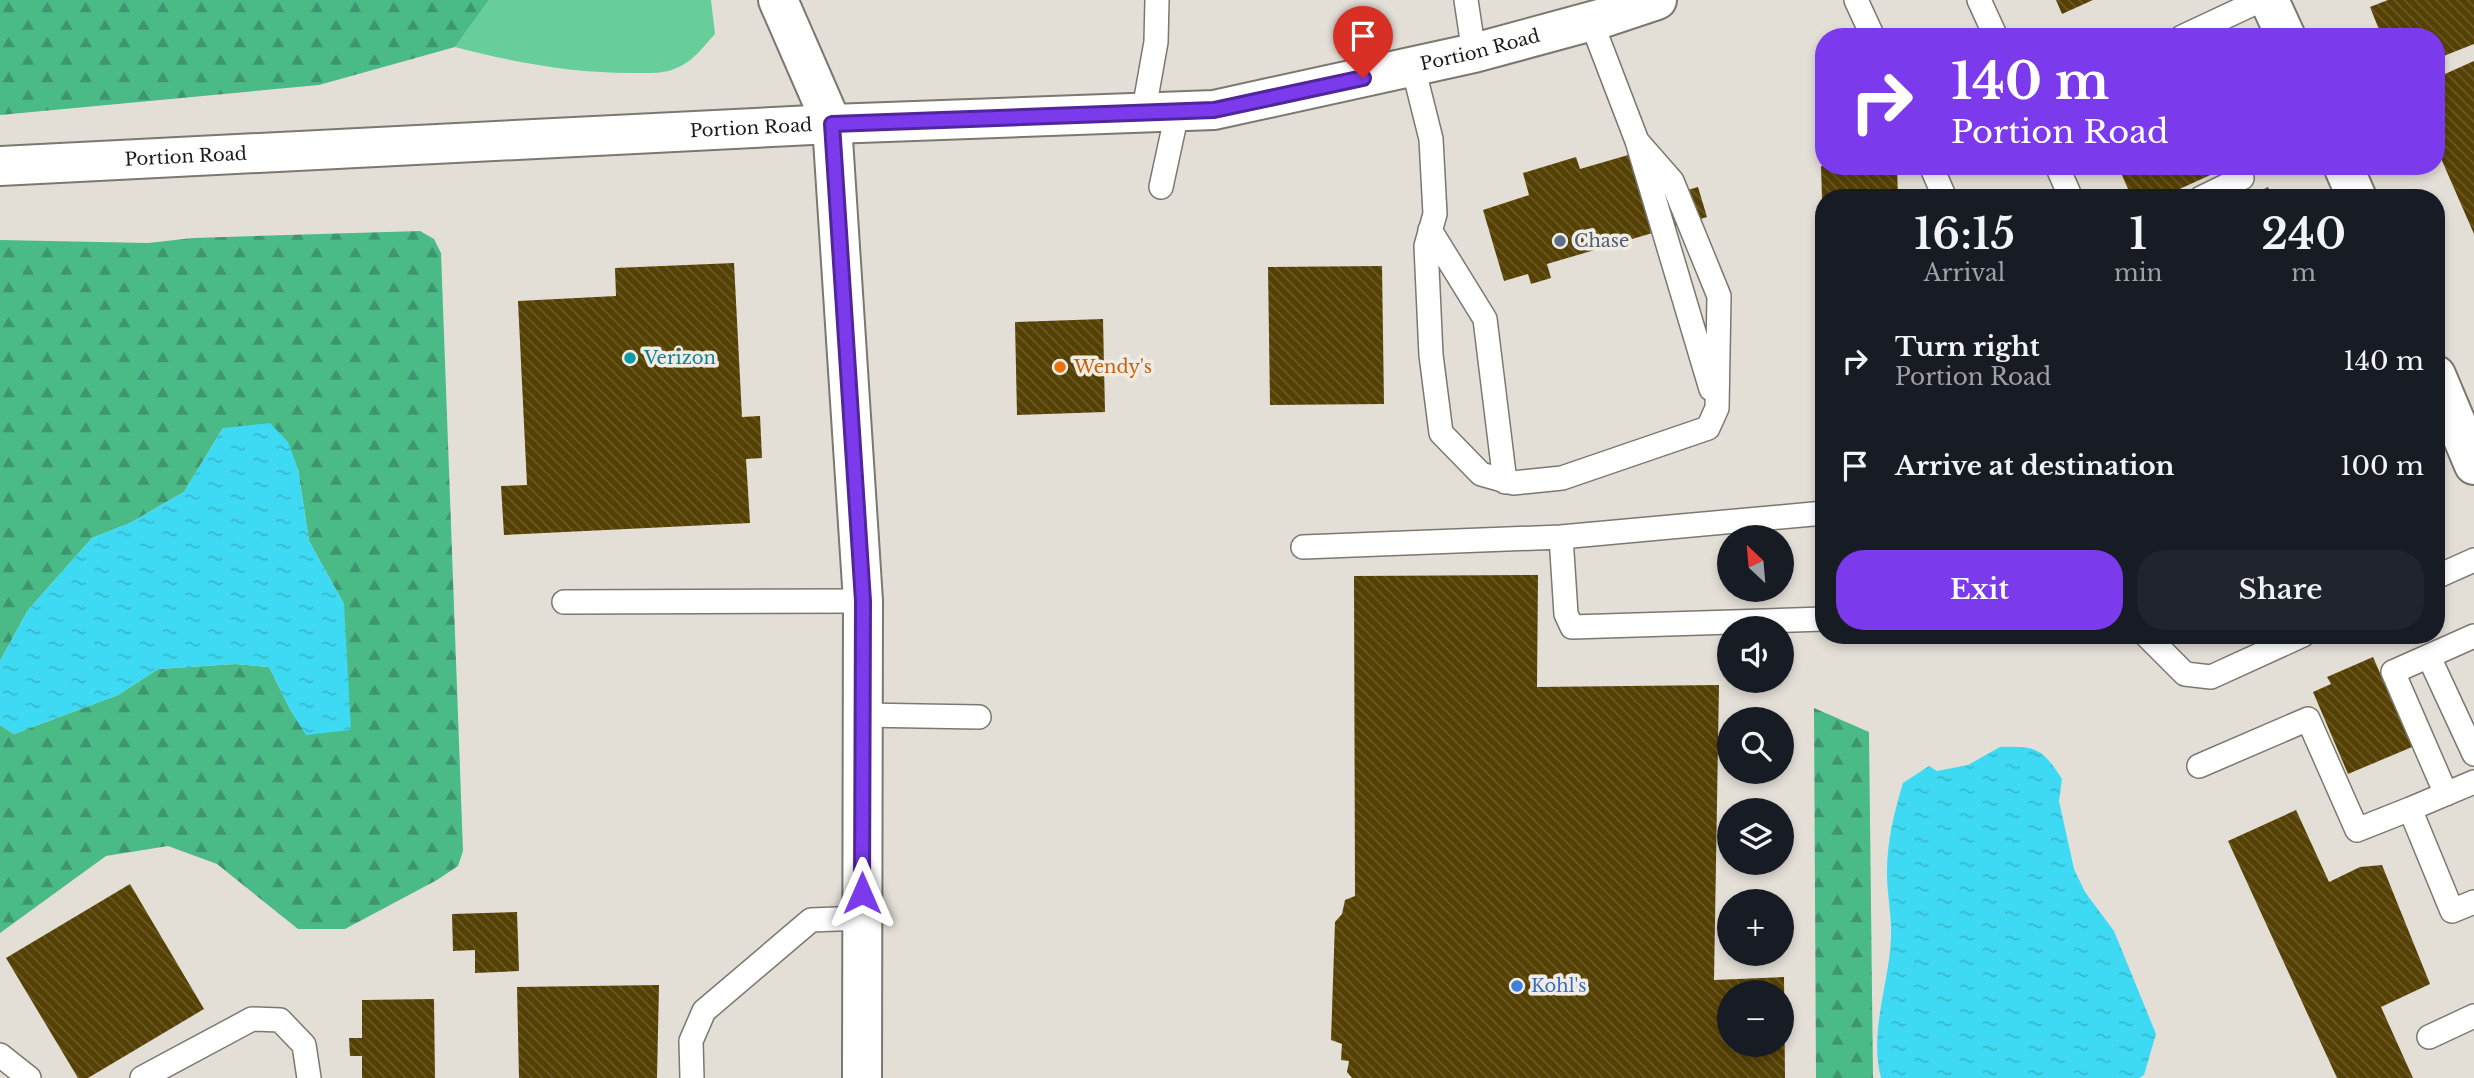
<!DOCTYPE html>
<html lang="en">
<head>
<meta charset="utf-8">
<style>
  :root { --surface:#171b24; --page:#20242c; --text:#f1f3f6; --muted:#9ea1a6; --accent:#7c3aed }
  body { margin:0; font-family:"Libre Baskerville",serif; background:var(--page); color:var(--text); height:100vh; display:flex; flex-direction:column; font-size:26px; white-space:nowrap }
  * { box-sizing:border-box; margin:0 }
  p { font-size:23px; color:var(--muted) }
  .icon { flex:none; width:38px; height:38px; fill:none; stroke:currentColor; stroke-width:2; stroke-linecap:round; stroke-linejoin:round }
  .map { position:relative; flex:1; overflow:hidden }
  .side { position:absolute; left:1815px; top:189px; width:630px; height:455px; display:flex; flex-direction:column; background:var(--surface); border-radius:28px; box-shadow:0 4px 10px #0003 }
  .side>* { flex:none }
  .banner { position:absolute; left:1815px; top:28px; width:630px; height:147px; border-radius:28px; box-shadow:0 4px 10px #0003; background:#7c3aed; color:#fff; overflow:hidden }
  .needle { width:46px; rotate:334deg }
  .controls { position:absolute; left:1717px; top:525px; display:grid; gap:14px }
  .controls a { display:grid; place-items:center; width:77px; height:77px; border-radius:50%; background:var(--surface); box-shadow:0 4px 10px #0003; font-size:35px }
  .pin { position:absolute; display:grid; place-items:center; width:60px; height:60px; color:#fff; margin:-72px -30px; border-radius:50% 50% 50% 0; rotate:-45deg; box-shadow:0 0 7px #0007 }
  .pin .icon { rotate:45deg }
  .me { position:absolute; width:77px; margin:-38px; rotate:0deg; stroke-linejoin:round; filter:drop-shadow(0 0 5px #0008) }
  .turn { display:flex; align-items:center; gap:24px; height:147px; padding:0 21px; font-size:32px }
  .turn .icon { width:91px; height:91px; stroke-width:2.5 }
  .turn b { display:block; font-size:49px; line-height:60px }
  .eta { display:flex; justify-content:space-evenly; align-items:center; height:119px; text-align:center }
  .eta b { font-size:42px; font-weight:600; line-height:49px }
  .button { display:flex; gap:14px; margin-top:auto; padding:14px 21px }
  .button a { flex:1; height:80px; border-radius:28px; background:var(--accent); color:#fff; font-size:28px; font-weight:600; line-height:80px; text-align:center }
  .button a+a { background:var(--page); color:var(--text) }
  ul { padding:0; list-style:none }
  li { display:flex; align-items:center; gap:21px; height:105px; padding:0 21px }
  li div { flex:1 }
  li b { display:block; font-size:26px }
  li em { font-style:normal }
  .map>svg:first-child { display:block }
  .grass { fill:#66cd9b }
  .forest { fill:url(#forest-firs) }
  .water { fill:url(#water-ripples) }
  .building { fill:url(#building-back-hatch); fill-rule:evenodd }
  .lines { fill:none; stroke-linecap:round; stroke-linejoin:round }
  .service-casing { stroke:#7b7870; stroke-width:26 }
  .tertiary-casing { stroke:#7b7870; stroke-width:42 }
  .primary-casing { stroke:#7b7870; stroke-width:42 }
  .service { stroke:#fff; stroke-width:23 }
  .tertiary { stroke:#fff; stroke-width:38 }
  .primary { stroke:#fff; stroke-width:38 }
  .route-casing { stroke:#51269a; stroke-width:18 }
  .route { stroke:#7c3aed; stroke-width:12 }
  .service-dot { fill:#5c6f8a; stroke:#f0ece4; stroke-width:2.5 }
  .culture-dot { fill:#0f9aa8; stroke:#f0ece4; stroke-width:2.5 }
  .food-dot { fill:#e8710a; stroke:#f0ece4; stroke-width:2.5 }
  .shop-dot { fill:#3f7fe0; stroke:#f0ece4; stroke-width:2.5 }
  .labels { text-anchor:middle; stroke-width:7; stroke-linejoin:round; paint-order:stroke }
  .street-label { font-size:18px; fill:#1c1b18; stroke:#f0ece4 }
  .service-label { font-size:18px; fill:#4e5e75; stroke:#f0ece4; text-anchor:start }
  .culture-label { font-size:18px; fill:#0d838f; stroke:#f0ece4; text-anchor:start }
  .food-label { font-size:18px; fill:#c56008; stroke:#f0ece4; text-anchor:start }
  .shop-label { font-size:18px; fill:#366cbe; stroke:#f0ece4; text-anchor:start }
</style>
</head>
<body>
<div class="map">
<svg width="2474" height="1078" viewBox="0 0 2474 1078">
  <defs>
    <pattern id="forest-firs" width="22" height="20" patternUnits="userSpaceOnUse" patternTransform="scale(1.75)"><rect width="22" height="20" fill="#4aba87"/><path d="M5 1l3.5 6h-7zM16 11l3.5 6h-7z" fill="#3d966d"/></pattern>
    <pattern id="water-ripples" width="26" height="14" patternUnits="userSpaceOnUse" patternTransform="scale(1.75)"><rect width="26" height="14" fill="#3ed9f2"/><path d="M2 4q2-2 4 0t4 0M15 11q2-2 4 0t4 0" fill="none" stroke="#36bacf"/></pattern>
    <pattern id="building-back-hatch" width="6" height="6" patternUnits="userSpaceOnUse" patternTransform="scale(1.75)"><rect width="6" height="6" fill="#564104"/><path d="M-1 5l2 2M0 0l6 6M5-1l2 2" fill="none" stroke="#6a5928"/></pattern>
  </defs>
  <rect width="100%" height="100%" fill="#e3dfd7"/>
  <!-- grass -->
  <path class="grass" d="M489,0H711L715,34C702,48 692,63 674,69C662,74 645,73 631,73C572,73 512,62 455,47Z"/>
  <!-- forest -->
  <path class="forest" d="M0,0H489L455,47L319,85L0,115Z
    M420,231L434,239L441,253L463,851L458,866L437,880L345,929H298L217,864L168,846L106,856L0,933V725L14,734L118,695L158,669L235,664L269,667L292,713L344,604L309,541L298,469L223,428L184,492L130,523L92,538L28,610L0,661V240L148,243L193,238Z
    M1814,708L1869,732L1873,1078H1816Z"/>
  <!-- water -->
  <path class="water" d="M270,423L288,442L298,469L309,541L344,604L351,730L306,735L292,713L269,667L235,664L158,669L118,695L14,734L0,725V661L28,610L92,538L130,523L184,492L223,428Z
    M2000,747C2037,746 2042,748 2062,779L2059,801L2074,869L2085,892L2114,931L2156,1034L2144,1075L2139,1078H1881C1869,1031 1889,985 1891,938C1892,916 1887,895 1887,873C1887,841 1894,813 1903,783L1929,766L1937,771L1968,765Z"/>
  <!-- building -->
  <path class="building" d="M2056,0H2093L2062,14Z
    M2388,0H2474V44L2436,59V37H2382L2370,7Z
    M2474,61V234L2436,147V78Z
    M1820,111H1824V161H1821Z
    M1635,153L1649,201L1698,187L1707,217L1547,264L1551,278L1531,284L1528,274L1504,281L1483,210L1529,195L1523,173L1576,157L1580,169Z
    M1821,166H1897L1898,198H1822Z
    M2118,166H2230L2173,192L2175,198H2132Z
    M2268,187L2273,198H2247Z
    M734,263L742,417L760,416L762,458L746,459L750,523L504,535L501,486L527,485L518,301L616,296L615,268Z
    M1382,266L1384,404L1270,405L1268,267Z
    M1103,319L1105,412L1017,415L1015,322Z
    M1538,575L1537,687L1719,685L1714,980L1784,977L1785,1078H1352L1347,1072L1349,1061L1341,1060L1342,1044L1331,1040L1335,922L1342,914L1345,900L1355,896L1354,576ZM1729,992H1782V1045H1729Z
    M2373,657L2412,747L2348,774L2313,692L2331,684L2327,677Z
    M2296,810L2329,882L2360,867L2382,865L2430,984L2381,1007L2413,1078H2337L2228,841Z
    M130,884L204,1009L88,1078H78L6,958Z
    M517,912L519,971L475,973V950L453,951L452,914Z
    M659,985L657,1078H519L517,987Z
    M434,999L435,1078H362V1056H350L349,1038H362V1000Z"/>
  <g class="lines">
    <!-- service casing -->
    <g class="service-casing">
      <path id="service" d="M1466,0L1474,53
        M1856,0L1873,37
        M1979,0L1996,37
        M1591,21L1637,141L1711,389
        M2182,37L2261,0
        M1413,67L1431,139L1435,214L1426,246L1431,355L1441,433L1481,474L1513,483L1562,478L1708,428L1717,408L1719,296L1672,181L1637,141
        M1143,115L1156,42L1157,0
        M1931,166L1945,198
        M2057,166L2071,198
        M1161,187L1177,113
        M2201,198L2242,178
        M1430,230L1485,319L1505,482
        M1561,537L1566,614L1572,627L1824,619
        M1303,547L1561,537L1824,513
        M2436,577L2474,560
        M564,602L863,601
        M2146,635L2185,674L2211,677L2303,635
        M2429,657L2474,754
        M862,715L979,717
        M2199,766L2308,719L2357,830L2410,809
        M2474,782L2410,809L2452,911L2474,902
        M2446,794L2393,672L2474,636
        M2429,1037L2474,1016
        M0,1055L29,1078
        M142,1078L252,1019L280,1020L304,1045L309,1078
        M692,1078L691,1041L704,1011L811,920L862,918"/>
    </g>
    <!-- tertiary casing -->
    <g class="tertiary-casing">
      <path id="tertiary" d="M778,0L832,124L863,601L862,1078
        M2269,0L2286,37
        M2343,166L2357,198
        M2436,375L2474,465"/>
    </g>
    <!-- primary casing -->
    <g class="primary-casing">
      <g id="primary">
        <path id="s1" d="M0,166L832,124L1214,110L1474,53L1603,18L1657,0"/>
      </g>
    </g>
    <!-- service -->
    <use href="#service" class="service"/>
    <!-- tertiary -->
    <use href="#tertiary" class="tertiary"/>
    <!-- primary -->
    <use href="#primary" class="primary"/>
  </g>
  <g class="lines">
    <!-- route casing -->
    <g class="route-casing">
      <path id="route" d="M862,893L863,601L832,124L1214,110L1363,78"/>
    </g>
    <!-- route -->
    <use href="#route" class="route"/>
  </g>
  <!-- markers -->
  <circle class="service-dot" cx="1560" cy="241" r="7"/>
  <circle class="culture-dot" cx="630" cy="358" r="7"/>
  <circle class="food-dot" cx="1060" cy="367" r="7"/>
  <circle class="shop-dot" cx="1517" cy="986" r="7"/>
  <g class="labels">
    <!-- street labels -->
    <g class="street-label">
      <text dy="6" stroke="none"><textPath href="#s1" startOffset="1488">Portion Road</textPath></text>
      <text dy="6" stroke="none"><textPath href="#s1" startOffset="752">Portion Road</textPath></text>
      <text dy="6" stroke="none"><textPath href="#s1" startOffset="186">Portion Road</textPath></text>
    </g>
    <!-- service labels -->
    <g class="service-label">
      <text x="1574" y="247">Chase</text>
    </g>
    <!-- culture labels -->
    <g class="culture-label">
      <text x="644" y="364">Verizon</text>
    </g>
    <!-- food labels -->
    <g class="food-label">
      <text x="1074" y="373">Wendy's</text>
    </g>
    <!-- shop labels -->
    <g class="shop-label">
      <text x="1531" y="992">Kohl's</text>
    </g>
  </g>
</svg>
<div class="controls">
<a><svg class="needle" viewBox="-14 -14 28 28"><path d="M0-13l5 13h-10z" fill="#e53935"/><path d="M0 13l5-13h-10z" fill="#9ea1a6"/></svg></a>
<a><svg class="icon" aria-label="sound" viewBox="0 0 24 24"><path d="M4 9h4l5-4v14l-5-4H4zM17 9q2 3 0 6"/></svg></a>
<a><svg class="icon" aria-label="search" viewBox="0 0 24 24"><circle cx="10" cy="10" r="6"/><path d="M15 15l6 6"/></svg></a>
<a><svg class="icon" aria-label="layers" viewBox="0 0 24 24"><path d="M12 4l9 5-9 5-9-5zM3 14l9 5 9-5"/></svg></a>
<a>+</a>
<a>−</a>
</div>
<div class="pin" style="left:1363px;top:78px;background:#d93025"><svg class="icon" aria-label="arrive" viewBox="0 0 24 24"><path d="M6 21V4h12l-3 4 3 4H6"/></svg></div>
<svg class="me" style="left:862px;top:893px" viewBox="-20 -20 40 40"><path d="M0-17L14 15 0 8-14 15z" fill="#7c3aed" stroke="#fff" stroke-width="4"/></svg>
<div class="banner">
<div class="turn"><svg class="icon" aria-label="right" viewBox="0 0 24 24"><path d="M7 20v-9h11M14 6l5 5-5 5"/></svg><div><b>140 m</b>Portion Road</div></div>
</div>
<section class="side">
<div class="eta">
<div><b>16:15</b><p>Arrival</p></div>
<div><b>1</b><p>min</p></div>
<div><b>240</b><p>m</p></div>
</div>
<ul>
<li><svg class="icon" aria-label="right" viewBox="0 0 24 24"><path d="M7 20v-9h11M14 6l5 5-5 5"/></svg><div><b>Turn right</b><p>Portion Road</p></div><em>140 m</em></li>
<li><svg class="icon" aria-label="arrive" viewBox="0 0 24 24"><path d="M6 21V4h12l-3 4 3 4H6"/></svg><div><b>Arrive at destination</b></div><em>100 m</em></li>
</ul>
<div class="button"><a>Exit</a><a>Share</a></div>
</section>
</div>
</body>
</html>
